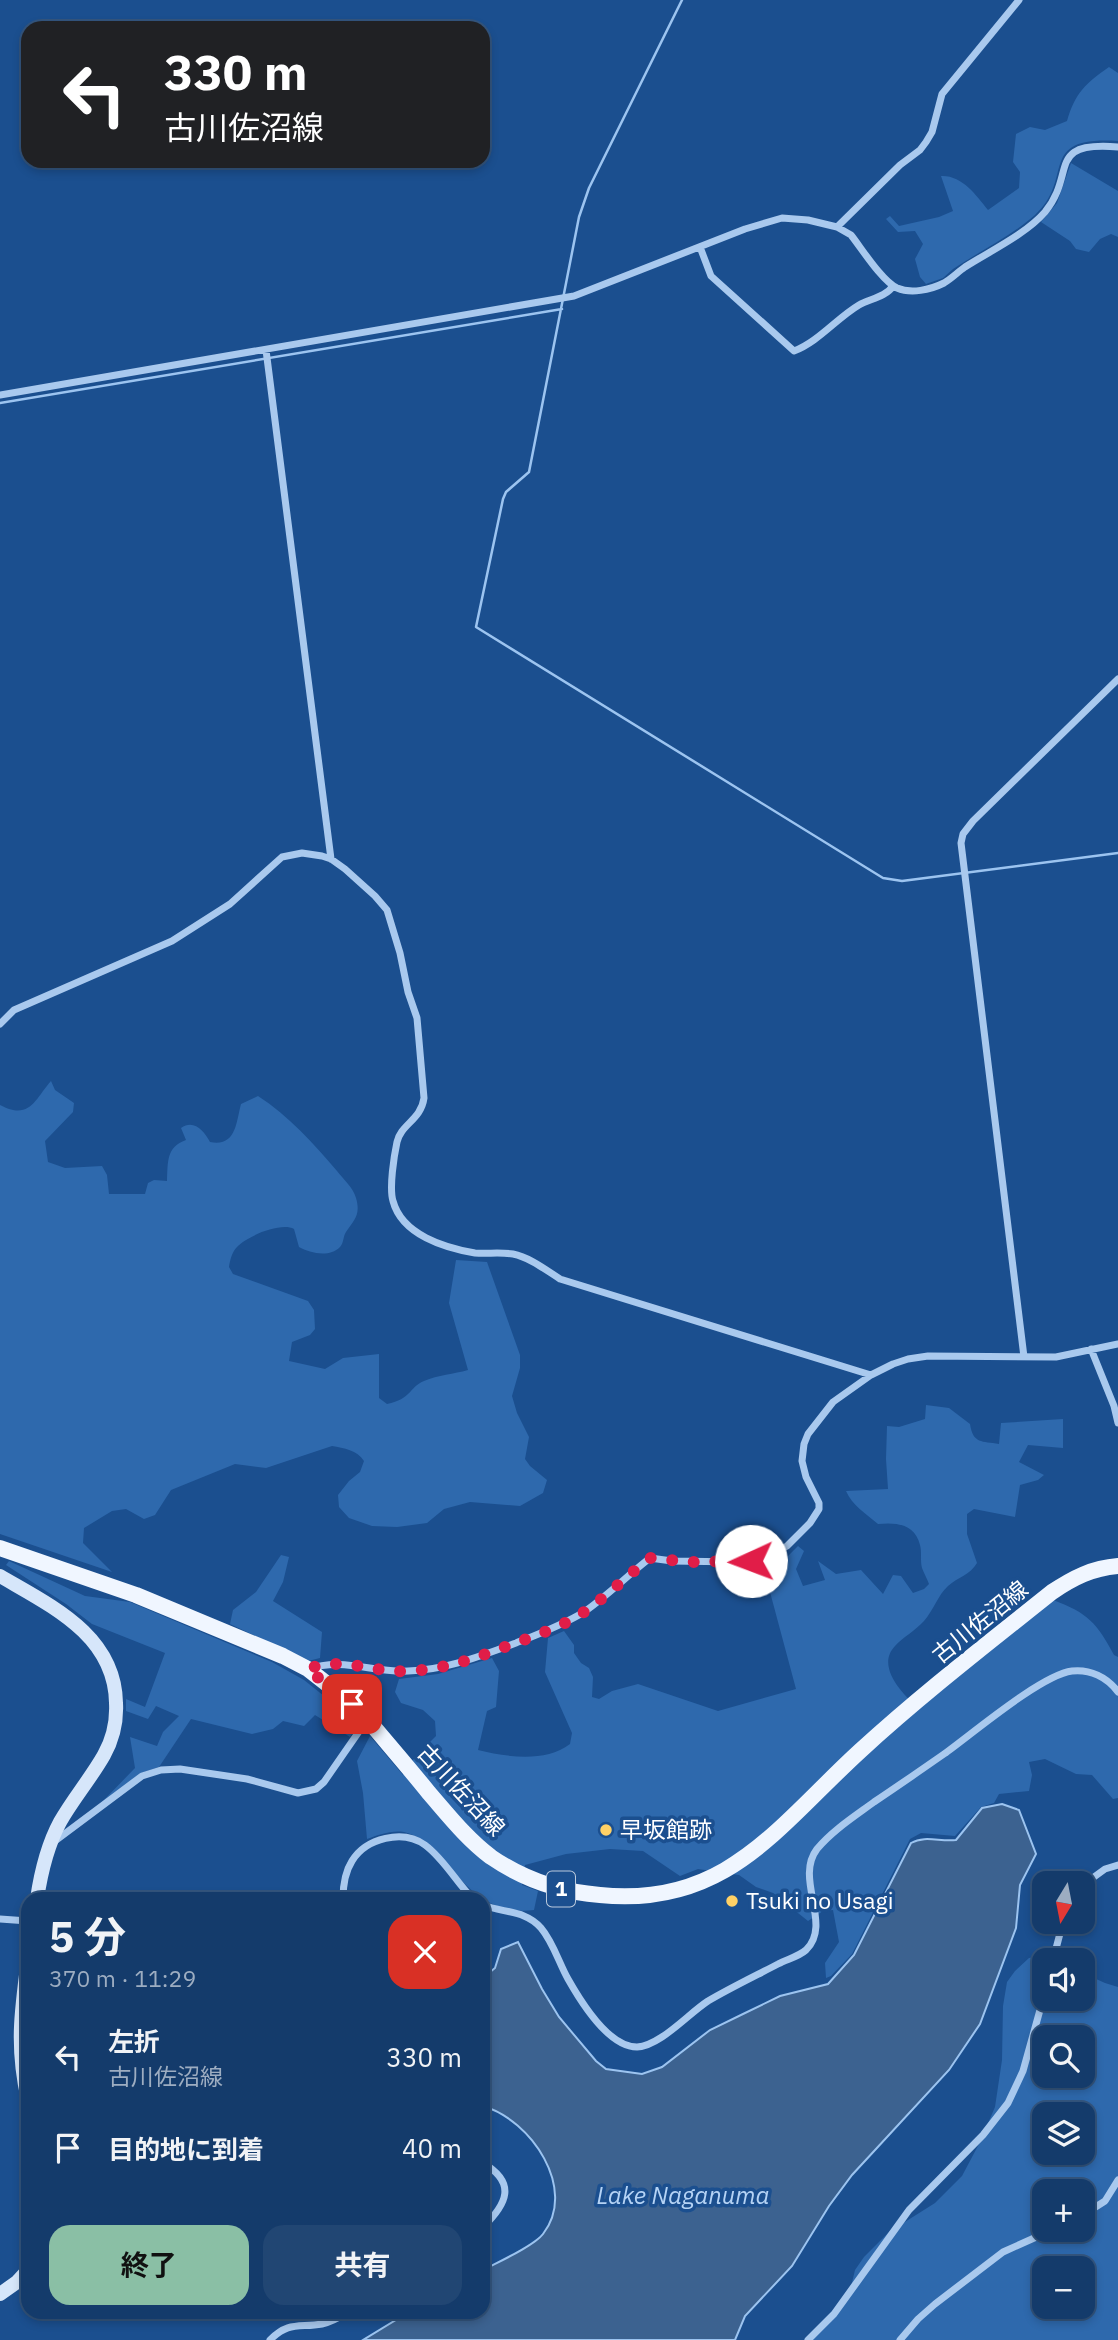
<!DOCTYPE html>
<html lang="ja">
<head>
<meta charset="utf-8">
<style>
  :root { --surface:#143b6b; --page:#214673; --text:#f1f3f6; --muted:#9dadc1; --line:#33557e; --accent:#8abfa5 }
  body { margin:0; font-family:"IBM Plex Sans","Noto Sans JP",sans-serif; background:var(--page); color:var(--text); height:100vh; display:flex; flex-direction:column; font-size:26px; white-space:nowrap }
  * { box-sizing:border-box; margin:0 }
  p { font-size:23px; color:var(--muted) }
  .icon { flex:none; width:38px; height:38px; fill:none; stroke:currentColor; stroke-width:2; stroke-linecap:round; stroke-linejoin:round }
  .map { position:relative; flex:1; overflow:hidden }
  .panel { position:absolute; left:21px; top:1892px; width:469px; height:427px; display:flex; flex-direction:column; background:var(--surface); border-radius:21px; box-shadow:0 4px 10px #0003,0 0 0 2px var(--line) }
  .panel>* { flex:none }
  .top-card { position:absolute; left:21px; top:21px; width:469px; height:147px; border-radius:21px; box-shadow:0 4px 10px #0003,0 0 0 2px var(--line); background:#202124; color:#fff; overflow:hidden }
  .needle { width:46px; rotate:190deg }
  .fabs { position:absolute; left:1032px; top:1871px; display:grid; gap:14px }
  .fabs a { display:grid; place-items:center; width:63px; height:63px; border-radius:14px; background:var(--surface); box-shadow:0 4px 10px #0003,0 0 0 2px var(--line); font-size:35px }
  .pin { position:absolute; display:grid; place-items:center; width:60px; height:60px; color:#fff; margin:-30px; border-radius:14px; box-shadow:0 4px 10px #0006 }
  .me { position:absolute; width:77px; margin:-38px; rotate:268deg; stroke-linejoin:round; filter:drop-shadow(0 0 5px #0008) }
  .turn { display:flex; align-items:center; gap:24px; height:147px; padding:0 28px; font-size:32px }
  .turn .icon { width:91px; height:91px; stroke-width:2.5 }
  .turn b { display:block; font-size:49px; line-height:60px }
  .round { display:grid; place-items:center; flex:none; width:74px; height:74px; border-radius:21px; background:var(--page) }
  .head { display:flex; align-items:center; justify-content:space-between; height:119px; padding:0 28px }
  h1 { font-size:42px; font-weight:700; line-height:52px }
  .button { display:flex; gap:14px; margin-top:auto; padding:14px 28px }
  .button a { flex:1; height:80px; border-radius:21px; background:var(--accent); color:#111; font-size:28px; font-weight:700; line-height:80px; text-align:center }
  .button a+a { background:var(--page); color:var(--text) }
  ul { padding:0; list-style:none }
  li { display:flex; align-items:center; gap:21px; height:91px; padding:0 28px }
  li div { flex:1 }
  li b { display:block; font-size:26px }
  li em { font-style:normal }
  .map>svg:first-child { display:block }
  .green { fill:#2e69ad; fill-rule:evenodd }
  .water { fill:#3c6290; stroke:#9cc4f0; stroke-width:2 }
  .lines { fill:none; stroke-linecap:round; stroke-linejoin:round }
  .stream { stroke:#9cc4f0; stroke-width:2.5 }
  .street { stroke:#a9c9ee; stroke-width:7 }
  .secondary { stroke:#d6e6fa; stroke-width:14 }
  .primary { stroke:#f0f6ff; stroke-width:16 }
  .route { stroke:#e11d48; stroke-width:12; stroke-dasharray:0 21.6 }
  .poi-dot { fill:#ffd166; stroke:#1b4f8f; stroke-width:2.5 }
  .labels { text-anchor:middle; stroke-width:7; stroke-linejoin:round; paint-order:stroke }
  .shield { fill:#1b4f8f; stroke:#bbcadd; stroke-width:2 }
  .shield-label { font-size:21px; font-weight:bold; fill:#fff }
  .street-label { font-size:23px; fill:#fff; stroke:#1b4f8f }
  .poi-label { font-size:23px; fill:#fff; stroke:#1b4f8f; text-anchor:start }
  .water-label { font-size:24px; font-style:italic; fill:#b5d3f5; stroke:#1b4f8f }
</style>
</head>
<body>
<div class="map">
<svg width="1118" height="2340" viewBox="0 0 1118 2340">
  <rect width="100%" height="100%" fill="#1b4f8f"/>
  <!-- green -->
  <path class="green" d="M1109,67L1118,73V141C1035,136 1076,178 1035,215C1011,236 980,251 953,269L943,278L926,284L920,277L915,259L923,244L915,231L898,232L886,219L890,216L899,226L939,217L953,211L941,176C962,175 976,195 988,210L1019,188L1020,172L1013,162L1016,134L1030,127L1045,130L1067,121C1075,93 1086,83 1109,67Z
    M1071,163L1118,191V237L1111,234L1100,239L1089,252L1076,249L1070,241L1041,222L1057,203Z
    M51,1081L55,1090L74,1103L73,1112L45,1141L48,1162L65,1168L102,1166L107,1175L109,1194H145L148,1183L154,1180L167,1181C168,1162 166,1147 186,1140L181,1128C194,1119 204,1131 210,1142C236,1147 236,1123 241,1104L258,1096C289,1116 313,1143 337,1171C343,1179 353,1187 356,1198C361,1215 354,1220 346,1232C343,1236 344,1243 340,1247C329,1258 310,1253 299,1247L294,1229C281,1222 247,1236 237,1247C232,1252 230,1260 229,1267L233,1274L308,1301L314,1310L315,1329L310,1335L292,1342L289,1361L325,1369L343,1358L379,1354V1398L387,1404C412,1399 408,1388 424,1381C438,1375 454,1374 468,1370L449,1303L456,1260L487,1262L520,1355V1368L512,1396L517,1413L529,1437L525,1459L530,1466L547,1480L543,1493L520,1506L470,1502L444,1509L427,1523L397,1527L372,1526L349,1518L339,1507L338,1495L349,1481L360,1472L364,1461C357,1450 344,1448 332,1446L266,1468L235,1464L171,1490L155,1515L144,1519L126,1509L112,1511L84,1528L83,1543L112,1572L0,1534V1105C30,1121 35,1099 51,1081Z
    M926,1405L949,1408L970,1424C973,1444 982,1441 999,1444L1001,1423L1063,1419V1448L1028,1445L1019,1462L1044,1475L1038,1480L1020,1485L1015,1517L974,1509L967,1514V1534L977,1563C970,1575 958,1577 948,1586C938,1595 933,1611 924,1621C915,1631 903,1637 895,1646C875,1667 904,1695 919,1709L1005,1637L1053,1600C1088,1613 1097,1623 1114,1655L1118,1657V1798L1113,1799L1092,1775L1076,1774L1045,1759L1029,1762L1032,1775L1029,1791L999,1794L994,1803L981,1807L955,1836L921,1833L910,1839L852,1954L831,1976L826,1978L825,1963L839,1942L833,1910L823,1911L808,1921L773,1893L756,1887L739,1875L698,1869L680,1876L643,1851L610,1849L566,1854L525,1865L522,1885L538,1891L534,1910C486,1916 466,1884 435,1853C426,1844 418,1835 404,1832C391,1830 379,1835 367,1839L363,1793L357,1761L370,1736L403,1775L415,1757L436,1736L435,1721L423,1710L401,1703L395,1692L399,1679L438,1674L492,1658L499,1671L496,1707L487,1711L478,1750C507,1757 545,1763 570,1744L572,1733L545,1672L548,1638L564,1631L574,1645V1653L581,1663L589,1668L593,1677L592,1697L599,1699L612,1691L638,1684L718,1711L796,1689L770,1592L772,1564L788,1556L798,1546L804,1551L796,1569L803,1586L825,1580L818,1561L836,1574L861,1570L883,1594L893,1575L901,1576L913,1593L924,1589L929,1584C927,1579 924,1573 922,1568C920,1561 922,1552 920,1545C915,1524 896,1522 878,1524C866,1514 852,1505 846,1491L888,1489L886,1459L887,1426L899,1427L925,1419Z
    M281,1555L289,1557L283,1582L273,1601L322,1632L320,1658L308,1661L230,1624L233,1610L256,1592Z
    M9,1561L85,1596L130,1602L272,1662L304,1680L359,1724L350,1737L315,1715L304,1726L283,1721L273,1729L252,1734L191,1719L159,1767L141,1773L103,1801L135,1768L130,1737L157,1746L163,1732L179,1716L156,1706L148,1719L126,1711V1699L145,1707L165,1653L92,1624L66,1604L6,1565Z
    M1049,1954L1059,1960H1045V1998H1083V1973L1105,1983L1118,1987V2340H808L850,2291L855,2270L864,2257L889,2232L935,2203L962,2176L980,2142L995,2107L1002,2060L1003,2006L1007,1982L1015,1971L1029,1958ZM1045,2037H1083V2076H1045ZM1045,2114H1083V2152H1045ZM1045,2191H1083V2230H1045ZM1045,2268H1083V2306H1045Z"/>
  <!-- water -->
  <path class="water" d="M1002,1804L1019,1810L1036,1854L1020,1885L1016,1928L980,2024L949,2070L852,2175L829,2206L792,2266L745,2316L735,2340H363L409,2312H483V2270C498,2262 534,2246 543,2234C578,2189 531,2120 483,2106V1978L495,1968L501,1949L518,1942L542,1989L559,2017L596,2061L606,2069L642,2074L662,2067L710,2030L743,2014L780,1996L828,1984L854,1955L911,1843C925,1835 940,1842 956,1840L982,1808Z"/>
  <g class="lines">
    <!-- stream -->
    <path class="stream" d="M682,0L589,188L579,217L529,472L506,492L503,499L476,627L883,878L902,881L1118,853
      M0,403L562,309"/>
    <!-- street -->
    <path class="street" d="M837,227L900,165L920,150L926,142L932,132L942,94L1019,0
      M700,247L711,276L794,351C818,342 837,318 859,305C869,299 886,297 893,286
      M266,350L331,859
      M0,395L574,296L745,229L782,218L808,220L837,227L851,235C862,249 882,281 897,288C911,294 930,290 944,283C951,279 958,272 965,267C990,251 1026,234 1045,212C1077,173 1045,141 1118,147
      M0,1024L14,1010L172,941L230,904L282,857L302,853L322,856L331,859L345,869L375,896L387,910L400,953L408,992L417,1018L424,1098C421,1120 401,1124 397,1142C394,1156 389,1188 393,1201C402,1235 445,1248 475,1253C487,1254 500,1252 513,1254C529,1257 546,1270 560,1279L871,1375
      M1091,1349L1114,1406L1118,1423
      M1024,1357L961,843L963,834L973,821L1118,679
      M308,1669C344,1657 372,1673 408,1671C446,1670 480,1656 516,1643C539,1634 563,1625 584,1612C607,1596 628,1575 650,1558L672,1561L739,1562L764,1559L787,1546L810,1523L819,1509V1503L806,1477L802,1461L804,1444L808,1434L833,1402L871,1375L893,1364L908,1359L928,1356L1056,1357L1118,1344
      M55,1841L142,1776L161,1770L180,1769L247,1779L298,1793L316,1789L324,1782L367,1720
      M1083,1885L1105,1869L1118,1865
      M343,1899C343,1886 345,1872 352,1861C366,1838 403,1829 425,1845C444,1859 456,1882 473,1899
      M483,1905C503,1913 526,1910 541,1928C553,1942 559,1963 568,1979C581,2002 609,2047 637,2047C660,2046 688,2014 708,2001C730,1988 755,1976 778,1964C787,1959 798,1957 806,1950C833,1924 794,1879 817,1849C833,1830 855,1816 874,1802C898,1786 921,1770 944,1754C972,1734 1041,1675 1072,1671C1090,1669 1107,1677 1118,1692
      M0,1919L28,1921
      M1053,1960L1063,1922
      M483,2163C517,2183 507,2204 483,2227
      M1083,2215L1105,2201L1118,2180
      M270,2340C289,2321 299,2328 322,2324C331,2322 340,2317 348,2312
      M808,2340L834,2314L909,2210L983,2135L1008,2103L1023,2071L1045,1992
      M900,2340L918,2319L935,2304L1003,2252L1052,2230"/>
    <!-- secondary -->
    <path class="secondary" d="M0,1576C51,1606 115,1635 116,1703C117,1722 113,1739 104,1755C91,1778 73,1799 60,1822C47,1846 41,1872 37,1899
      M28,1960C21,2012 16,2048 28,2100
      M0,2294L17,2282L28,2270"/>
    <!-- primary -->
    <path class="primary" d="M0,1548L136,1595L283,1656L308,1669L331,1687L368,1720C388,1744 409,1768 429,1793C449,1816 467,1839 491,1857C523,1879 561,1892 600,1895C726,1908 778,1826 860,1751C921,1695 987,1644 1052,1592C1073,1578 1092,1568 1118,1566"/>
  </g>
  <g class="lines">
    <!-- route -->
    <path class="route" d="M352,1704L307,1669C345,1656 370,1673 408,1671C446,1670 480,1656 516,1643C539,1634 563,1626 584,1612C607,1596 628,1575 650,1558L688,1562L751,1561"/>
  </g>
  <!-- markers -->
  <g class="poi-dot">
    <circle cx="606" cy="1830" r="7"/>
    <circle cx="732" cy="1901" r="7"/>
  </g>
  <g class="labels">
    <!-- shield labels -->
    <rect class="shield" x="547" y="1871.5" width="28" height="35" rx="5"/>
    <g class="shield-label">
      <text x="561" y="1896">1</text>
    </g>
    <!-- street labels -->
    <g class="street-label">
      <text transform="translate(980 1622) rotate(-39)" y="8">古川佐沼線</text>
      <text transform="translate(461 1790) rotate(47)" y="8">古川佐沼線</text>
    </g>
    <!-- poi labels -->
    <g class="poi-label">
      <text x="620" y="1838">早坂館跡</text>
      <text x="746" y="1909">Tsuki no Usagi</text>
    </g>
    <!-- water labels -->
    <g class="water-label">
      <text x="683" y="2204">Lake Naganuma</text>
    </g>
  </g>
</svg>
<div class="fabs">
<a><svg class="needle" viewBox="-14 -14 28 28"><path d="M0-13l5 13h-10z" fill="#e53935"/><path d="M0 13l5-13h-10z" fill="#9dadc1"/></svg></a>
<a><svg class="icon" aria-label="sound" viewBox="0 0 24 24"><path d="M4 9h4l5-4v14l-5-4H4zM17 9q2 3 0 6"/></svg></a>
<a><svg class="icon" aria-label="search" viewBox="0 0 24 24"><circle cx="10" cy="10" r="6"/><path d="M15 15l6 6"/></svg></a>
<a><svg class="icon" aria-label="layers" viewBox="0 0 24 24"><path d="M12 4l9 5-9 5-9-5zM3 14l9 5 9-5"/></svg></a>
<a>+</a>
<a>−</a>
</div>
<div class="pin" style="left:352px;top:1704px;background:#d93025"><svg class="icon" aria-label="arrive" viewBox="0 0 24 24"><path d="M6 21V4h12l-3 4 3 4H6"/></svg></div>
<svg class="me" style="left:751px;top:1561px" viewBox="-20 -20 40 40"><circle r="19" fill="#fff"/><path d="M0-13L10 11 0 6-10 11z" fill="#e11d48"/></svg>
<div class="top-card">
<div class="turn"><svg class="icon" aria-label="left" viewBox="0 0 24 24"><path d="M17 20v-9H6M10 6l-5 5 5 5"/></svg><div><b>330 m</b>古川佐沼線</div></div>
</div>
<section class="panel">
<div class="head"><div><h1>5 分</h1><p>370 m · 11:29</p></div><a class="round" style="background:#d93025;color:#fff"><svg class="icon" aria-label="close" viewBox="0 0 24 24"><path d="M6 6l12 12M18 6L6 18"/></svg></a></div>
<ul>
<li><svg class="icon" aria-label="left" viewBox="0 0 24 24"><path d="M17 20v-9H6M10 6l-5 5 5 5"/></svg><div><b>左折</b><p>古川佐沼線</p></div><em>330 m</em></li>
<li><svg class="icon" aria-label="arrive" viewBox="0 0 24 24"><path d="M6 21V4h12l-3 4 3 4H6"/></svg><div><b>目的地に到着</b></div><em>40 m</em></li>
</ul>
<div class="button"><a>終了</a><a>共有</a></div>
</section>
</div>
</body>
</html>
